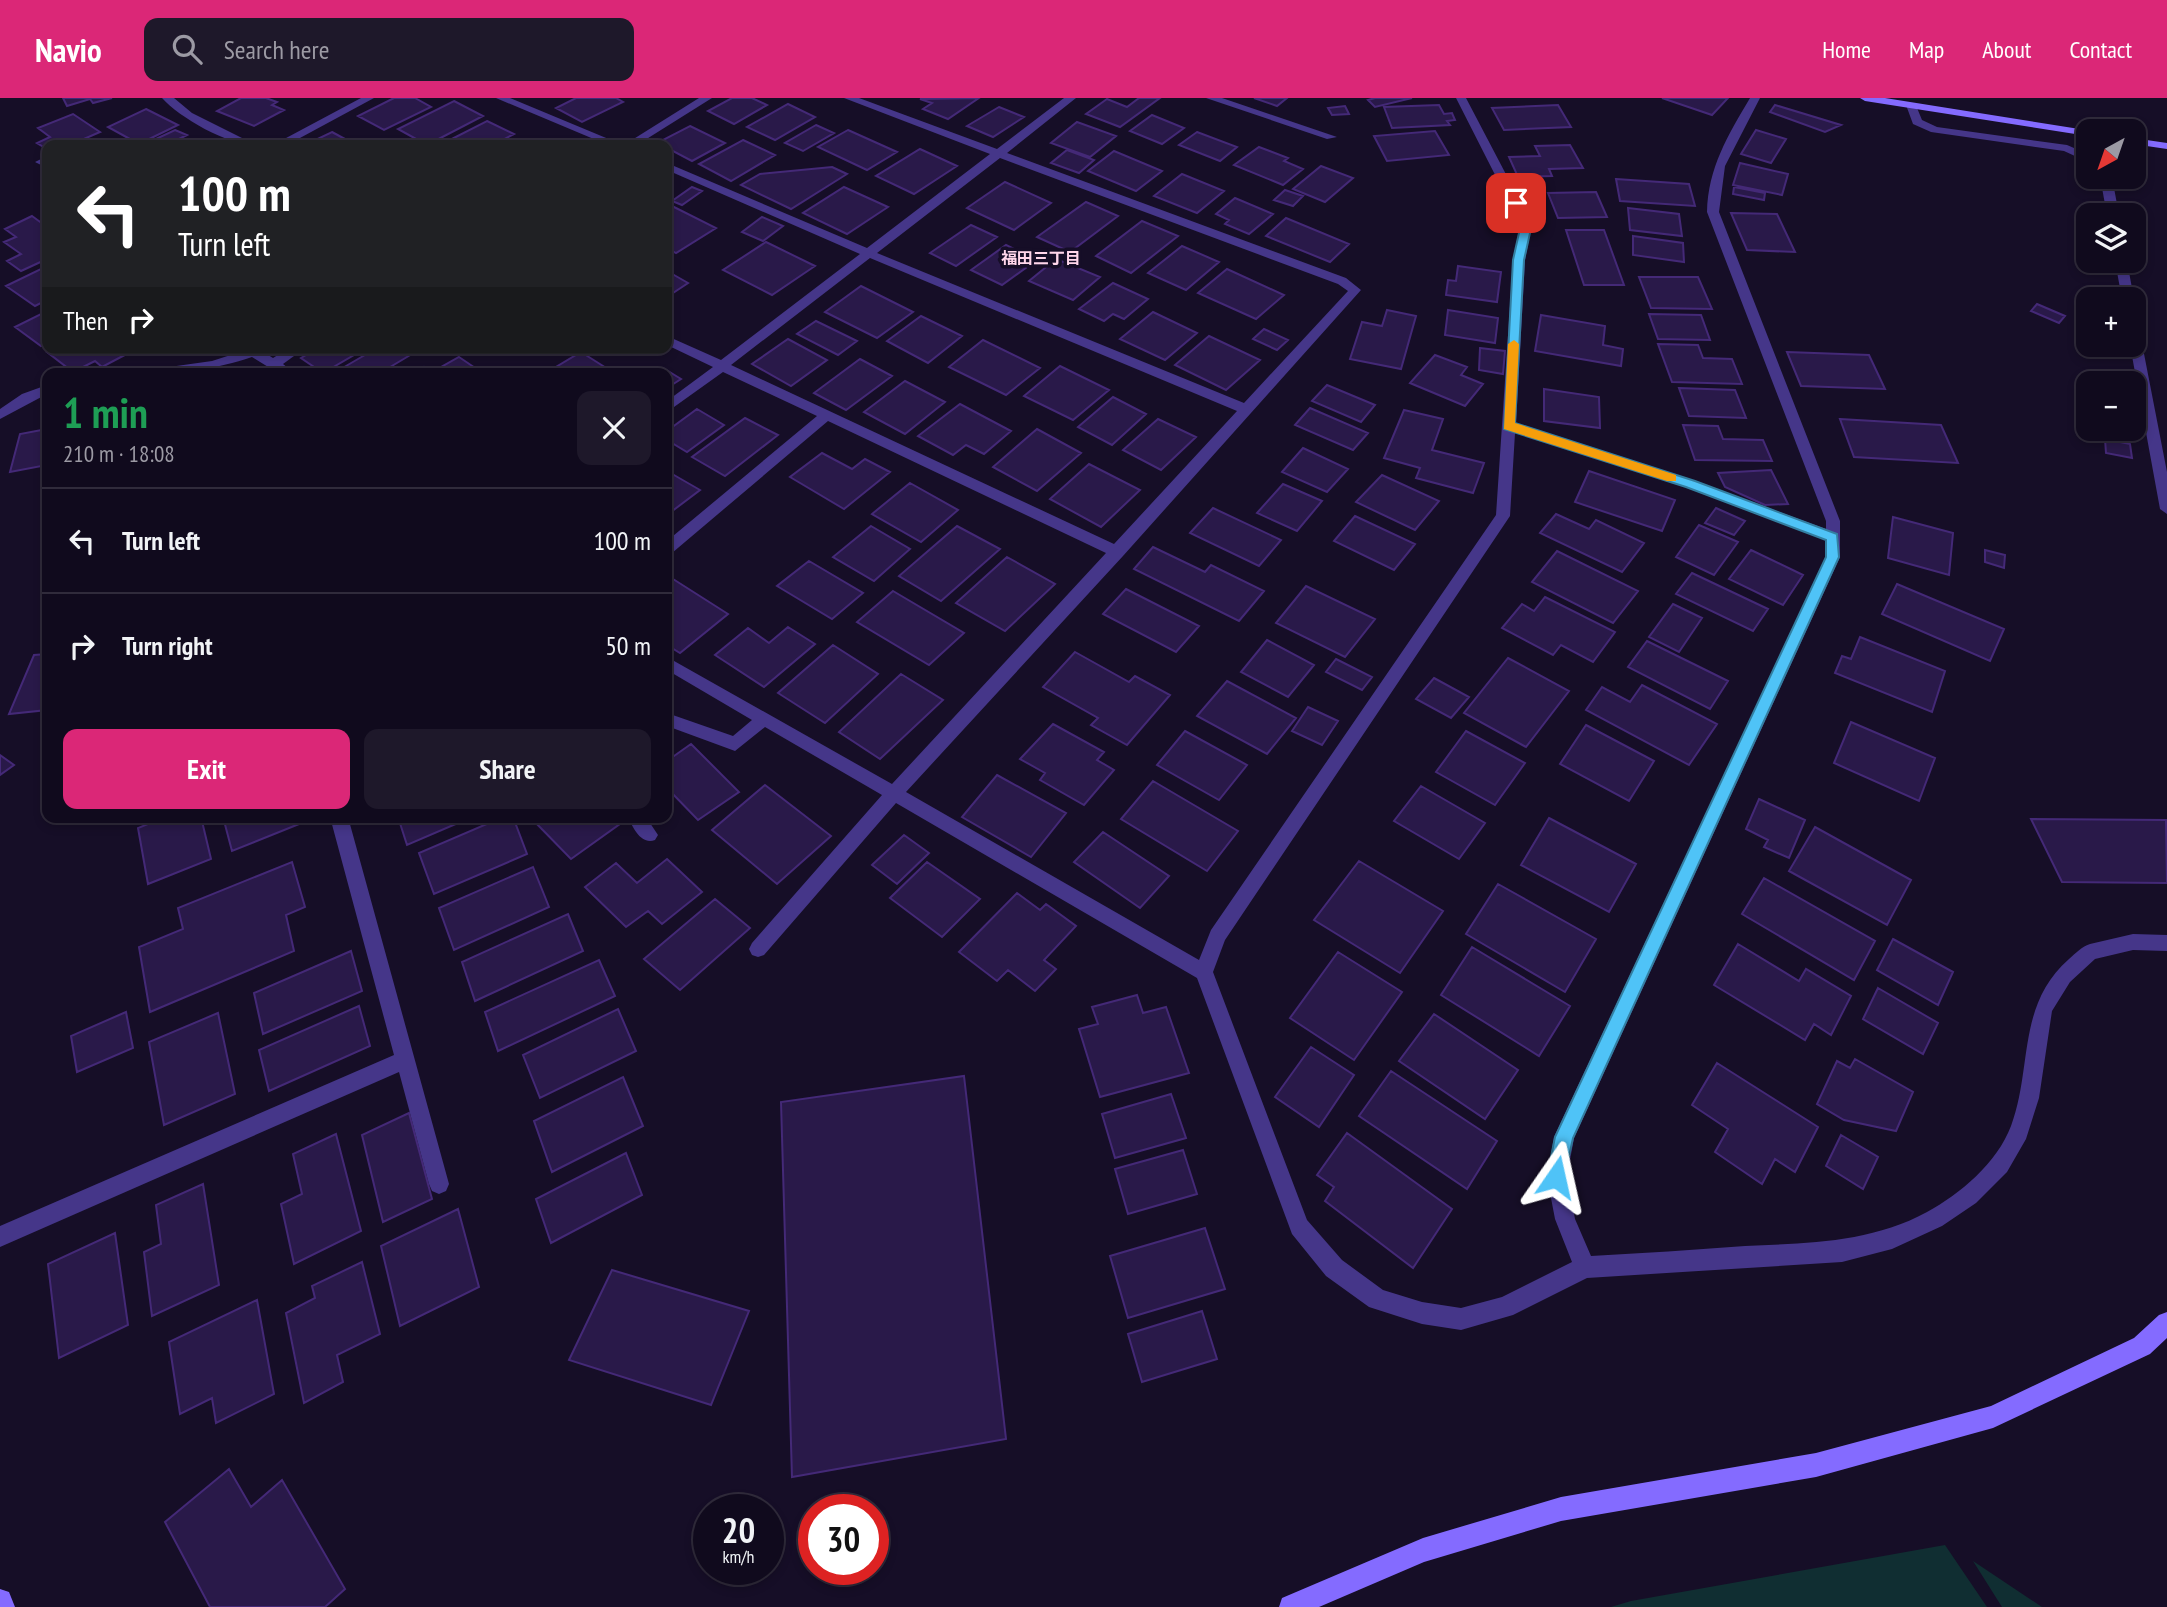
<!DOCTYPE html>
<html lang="en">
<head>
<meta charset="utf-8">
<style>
  :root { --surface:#100a1d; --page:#1e182a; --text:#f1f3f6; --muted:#9c9aa4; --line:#302b3b; --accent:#db2777 }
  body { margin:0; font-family:"PT Sans Narrow","Noto Sans JP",sans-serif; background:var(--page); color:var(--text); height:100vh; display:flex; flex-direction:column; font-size:26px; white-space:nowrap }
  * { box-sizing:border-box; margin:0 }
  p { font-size:23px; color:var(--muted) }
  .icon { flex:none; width:38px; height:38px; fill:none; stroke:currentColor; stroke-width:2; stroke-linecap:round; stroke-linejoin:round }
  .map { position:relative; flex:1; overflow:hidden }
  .sheet { position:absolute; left:42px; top:270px; width:630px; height:455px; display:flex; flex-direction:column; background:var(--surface); border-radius:14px; box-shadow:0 4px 10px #0003,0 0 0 2px var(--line) }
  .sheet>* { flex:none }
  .hud { position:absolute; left:42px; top:42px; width:630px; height:214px; border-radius:14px; box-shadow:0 4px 10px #0003,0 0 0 2px var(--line); background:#202124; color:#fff; overflow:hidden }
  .needle { width:46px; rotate:220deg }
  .buttons { position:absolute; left:2076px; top:21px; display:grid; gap:14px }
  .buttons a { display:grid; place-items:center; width:70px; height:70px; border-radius:14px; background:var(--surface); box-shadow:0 4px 10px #0003,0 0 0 2px var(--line); font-size:35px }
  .speed { position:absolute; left:693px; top:1396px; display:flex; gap:14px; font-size:35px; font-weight:700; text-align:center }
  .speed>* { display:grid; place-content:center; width:91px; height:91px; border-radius:50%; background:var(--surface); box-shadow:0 4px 10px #0003,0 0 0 2px var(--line); line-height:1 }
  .speed small { font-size:18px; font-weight:400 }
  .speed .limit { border:10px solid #d22; background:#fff; color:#111 }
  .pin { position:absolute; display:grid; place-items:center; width:60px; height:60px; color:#fff; margin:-30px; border-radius:14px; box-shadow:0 4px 10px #0006 }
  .me { position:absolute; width:77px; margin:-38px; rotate:11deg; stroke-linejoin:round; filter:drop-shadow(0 0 5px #0008) }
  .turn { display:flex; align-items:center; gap:24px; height:147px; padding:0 21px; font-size:32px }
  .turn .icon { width:91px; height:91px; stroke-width:2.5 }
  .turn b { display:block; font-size:49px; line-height:60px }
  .then { display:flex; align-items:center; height:66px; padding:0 21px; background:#0003; gap:14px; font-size:26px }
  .round { display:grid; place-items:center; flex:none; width:74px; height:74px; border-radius:14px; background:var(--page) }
  .summary { display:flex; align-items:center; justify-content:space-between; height:119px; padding:0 21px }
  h1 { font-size:42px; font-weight:600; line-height:52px; color:#1e9e55 }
  .button { display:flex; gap:14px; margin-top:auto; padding:14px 21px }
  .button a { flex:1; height:80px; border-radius:14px; background:var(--accent); color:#fff; font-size:28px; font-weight:600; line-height:80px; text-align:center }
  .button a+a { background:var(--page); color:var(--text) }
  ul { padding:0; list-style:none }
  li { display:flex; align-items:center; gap:21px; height:105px; padding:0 21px; border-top:2px solid var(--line) }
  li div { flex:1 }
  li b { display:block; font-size:26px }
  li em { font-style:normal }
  header { display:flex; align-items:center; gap:42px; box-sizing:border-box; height:98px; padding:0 35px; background:var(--accent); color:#fff }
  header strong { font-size:33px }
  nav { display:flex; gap:38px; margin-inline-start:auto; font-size:24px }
  .search { width:490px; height:63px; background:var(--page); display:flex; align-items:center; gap:18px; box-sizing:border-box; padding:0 24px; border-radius:14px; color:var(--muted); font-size:26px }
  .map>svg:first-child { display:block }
  .green { fill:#102e32 }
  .building { fill:#291949; stroke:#442977; stroke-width:2 }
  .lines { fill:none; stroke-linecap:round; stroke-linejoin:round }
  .street { fill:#453689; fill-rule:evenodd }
  .secondary { fill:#846bff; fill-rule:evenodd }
  .route { fill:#4fc3f7; stroke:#337fa1; stroke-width:2 }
  .slow { fill:#f59e0b }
  .labels { text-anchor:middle; stroke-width:7; stroke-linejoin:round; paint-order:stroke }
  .far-neighbourhood-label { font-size:16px; font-weight:bold; fill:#ffd6ea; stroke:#160e27 }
</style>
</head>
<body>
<header>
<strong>Navio</strong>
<div class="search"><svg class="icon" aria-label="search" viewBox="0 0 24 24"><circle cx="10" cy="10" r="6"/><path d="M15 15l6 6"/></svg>Search here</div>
<nav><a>Home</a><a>Map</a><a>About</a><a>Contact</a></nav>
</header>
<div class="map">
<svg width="2167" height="1509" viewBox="0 0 2167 1509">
  <rect width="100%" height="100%" fill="#160e27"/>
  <!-- green -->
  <path class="green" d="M1945,1447L1987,1509H1611L1631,1503Z
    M1973,1463L2042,1509H2002Z"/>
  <!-- building -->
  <path class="building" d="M63,0H112L93,5L90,1L67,8Z
    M241,0H266L277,4L272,7L284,12L254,28L217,13Z
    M394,0H415L431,9L384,32L358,18Z
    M576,0H616L623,4L582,24L556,10Z
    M732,0H752L767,7L734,26L708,13Z
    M979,0L948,21L923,11L932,5L920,1Z
    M1139,0H1160L1120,29L1086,16L1107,1L1127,9Z
    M1254,0H1287L1277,8Z
    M1375,0H1412L1375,9L1368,2Z
    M1662,0H1728L1712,17Z
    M454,3L483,18L427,47L398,31Z
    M788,6L815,19L775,42L747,29Z
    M1439,7L1444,16L1452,15L1455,22L1447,23L1450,27L1392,30L1384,9Z
    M1558,7L1571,29L1504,32L1492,10Z
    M1775,7L1841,27L1825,34L1770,14Z
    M1345,8L1349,16L1332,17L1328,10Z
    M999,9L1024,19L993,39L967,28Z
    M146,11L178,27L139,46L108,29Z
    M73,16L100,34L70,47H47V51L37,45L50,39L38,30Z
    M1152,17L1184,30L1162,46L1130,33Z
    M487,23L514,36L493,47H440Z
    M1077,24L1116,38L1090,59L1051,45Z
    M816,27L834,35L803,53L785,45Z
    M690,28L725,45L692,63L667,50V47L657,45Z
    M175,32L187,37L167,47H143Z
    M848,32L897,54L867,72L818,49Z
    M1756,32L1786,41L1771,65L1741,56Z
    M1435,33L1449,57L1387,63L1374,38Z
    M332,34L356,47H305Z
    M1197,34L1237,49L1220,63L1179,47Z
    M743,42L775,57L731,83L699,66Z
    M1570,47L1583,70L1549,71L1552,78L1518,79L1509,59L1540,58L1535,48Z
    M1259,49L1288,60L1284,63L1303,71L1283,87L1234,67Z
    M920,51L957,68L914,96L876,78Z
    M1067,52L1094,62L1079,75L1051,65Z
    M1114,53L1162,73L1136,93L1088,73Z
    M1740,65L1788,76L1782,97L1733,87Z
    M1321,68L1353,80L1325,104L1293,91Z
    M832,69L847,76L791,111L741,87L760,76Z
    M1182,76L1224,93L1197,115L1154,98Z
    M1616,81L1689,86L1695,108L1620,103Z
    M1005,84L1051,105L1014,132L967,110Z
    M692,89L702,93L682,107L672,103Z
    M844,89L888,109L847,136L803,115Z
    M1734,89L1765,95L1764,102L1733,96Z
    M1285,92L1303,98L1293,108L1274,102Z
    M1596,94L1607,119L1558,120L1548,95Z
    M1235,100L1273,116L1249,136L1225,126L1229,122L1216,116Z
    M1086,104L1118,118L1070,154L1037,139Z
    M670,107L716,130L676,155L667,150V109Z
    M1628,110L1679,116L1682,138L1630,132Z
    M1731,115L1777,116L1795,154L1747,152Z
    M32,118L47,129V161L21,173L7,163L21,156L4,144L16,139L5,131Z
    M762,119L783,128L763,143L742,134Z
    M1286,120L1349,146L1330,164L1266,138Z
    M1142,123L1178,138L1131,175L1096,158Z
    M971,127L997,139L956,168L930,155Z
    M1566,132H1604L1624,187H1584Z
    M1633,138L1683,145L1684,164L1633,157Z
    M766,144L815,168L772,197L723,172Z
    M1006,147L1037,162L1002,187L971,172Z
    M1182,148L1219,164L1186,192L1148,175Z
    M1056,161L1100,179L1073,202L1029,183Z
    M47,168V202L35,208L6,188Z
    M1458,168L1501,174L1497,204L1446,197L1448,182L1456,183Z
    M1227,171L1284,197L1256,221L1198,195Z
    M667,173L688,185L667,199Z
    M1639,179H1698L1712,211L1651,210Z
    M1113,185L1148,201L1124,221L1113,216L1104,223L1079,211Z
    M861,188L913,214L877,240L825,214Z
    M2037,206L2065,218L2059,225L2031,213Z
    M1387,212L1416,218L1401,271L1350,261L1362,224L1382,228Z
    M1448,212L1498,220L1495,245L1445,237Z
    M47,213V245L41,248L15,229Z
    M1153,214L1197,235L1165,262L1120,241Z
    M1649,216L1701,217L1710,242L1658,241Z
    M1541,217L1605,228L1603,247L1623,251L1621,268L1535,253Z
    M921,218L962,238L928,265L887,243Z
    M816,223L857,243L838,257L797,236Z
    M1264,231L1288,242L1277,252L1253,241Z
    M1209,238L1260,262L1226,292L1175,267Z
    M788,241L827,262L791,288L752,266Z
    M983,242L1040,270L1006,297L949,269Z
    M1658,246L1698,247L1703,260L1732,261L1742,286L1672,284Z
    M54,250H138L102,269L95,263L73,274L47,254Z
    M318,250H366L323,275L301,260Z
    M377,250H413L417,253L380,275H355L346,268Z
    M1480,250L1505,253L1503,276L1479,272Z
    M581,254L614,275H546Z
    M1787,254L1869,257L1885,291L1801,288Z
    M1435,257L1467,269L1461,277L1483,286L1465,308L1410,285Z
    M459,259L481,274L414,275L424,269L432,274Z
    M860,261L892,278L846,312L814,295Z
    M1060,268L1109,292L1073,322L1024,298Z
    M663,270L681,281L667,290V275H655Z
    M905,283L945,304L905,336L864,314Z
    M1327,287L1375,307L1361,324L1312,303Z
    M1679,290L1735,292L1746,320L1689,318Z
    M1544,291L1599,299L1600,330L1544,323Z
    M1113,299L1146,316L1112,347L1078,329Z
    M960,306L1011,333L984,356L966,347L953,357L918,338Z
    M1310,310L1368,335L1353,352L1295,327Z
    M697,311L724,327L687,354L667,342V333Z
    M1404,312L1443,321L1432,352L1484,365L1473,395L1416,380L1420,370L1384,360Z
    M745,320L778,337L725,378L692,359Z
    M1158,321L1196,339L1161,372L1123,352Z
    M1840,321L1941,327L1958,365L1854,359Z
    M1683,327L1718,328L1723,341L1763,342L1772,363L1695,362Z
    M47,331V367L10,374L20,336Z
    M1037,331L1081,355L1037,393L993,369Z
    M2105,341L2130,346L2132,360L2106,355Z
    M1303,350L1348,371L1327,394L1282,374Z
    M822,355L852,371L865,361L890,374L844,411L790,379Z
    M1089,366L1140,392L1101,429L1050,401Z
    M1771,372L1788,406L1765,407L1725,389L1718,375Z
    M667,373L700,392L667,417Z
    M1589,373L1675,402L1662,433L1575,404Z
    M1382,377L1439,403L1415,432L1356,404Z
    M910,385L958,412L921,444L872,416Z
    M1283,386L1322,403L1297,433L1257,415Z
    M1213,410L1281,442L1259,468L1190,435Z
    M1716,410L1745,423L1734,437L1705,425Z
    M1556,416L1589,431L1596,422L1644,445L1622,474L1540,435Z
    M1355,418L1415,446L1394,472L1334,443Z
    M1893,419L1953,435L1949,477L1888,460Z
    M1699,427L1738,444L1714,477L1676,459Z
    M871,428L910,451L874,483L833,459Z
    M957,428L1000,451L941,503L899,478Z
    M1153,449L1205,474L1211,467L1264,493L1239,523L1134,471Z
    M1751,452L1803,477L1783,507L1729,481Z
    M1985,452L2005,457L2004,470L1985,464Z
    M1557,453L1638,493L1613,525L1532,484Z
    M1007,459L1055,486L1005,533L956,505Z
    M809,463L863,495L832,521L777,488Z
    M1692,475L1768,511L1753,533L1676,496Z
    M673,481L728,516L680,555L667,547V486Z
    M1897,486L2004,531L1990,563L1882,516Z
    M1306,488L1375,521L1345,559L1276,525Z
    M1126,491L1199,528L1176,554L1103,516Z
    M893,493L964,535L929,567L857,524Z
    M1545,499L1615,534L1593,564L1561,547L1553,557L1502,530L1522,506L1534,513Z
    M1673,506L1702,520L1679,554L1649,539Z
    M788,529L815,546L764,589L715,557L748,530L769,545Z
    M1860,539L1945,573L1932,614L1835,575L1842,558L1851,561Z
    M1267,542L1314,567L1288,599L1241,574Z
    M1647,543L1728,583L1710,611L1628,569Z
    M833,547L878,576L825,625L778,595Z
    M1075,554L1129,584L1135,578L1170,597L1127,647L1091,627L1098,620L1043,589Z
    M47,556V612L9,616L34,557Z
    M1508,560L1569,593L1526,649L1464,615Z
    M1336,561L1372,579L1362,592L1326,574Z
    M901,576L943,602L880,661L839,634Z
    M1434,580L1469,599L1451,620L1416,601Z
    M1227,583L1296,620L1267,656L1197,618Z
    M1642,587L1717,626L1689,667L1586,612L1602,589L1630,604Z
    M1308,609L1338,623L1322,647L1292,633Z
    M1851,624L1935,660L1919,703L1834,665Z
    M1053,626L1104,654L1097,662L1114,672L1084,707L1040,682L1045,675L1020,661Z
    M1586,627L1654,663L1629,703L1560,666Z
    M1185,633L1247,667L1219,702L1157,667Z
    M1466,633L1525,665L1495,707L1436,674Z
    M691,646L739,694L698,722L667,690V663Z
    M0,657L14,667L0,677Z
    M997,677L1066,715L1031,759L962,719Z
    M1153,683L1238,733L1207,773L1121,721Z
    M765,687L831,738L777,786L712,732Z
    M1421,688L1485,725L1459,761L1394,723Z
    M1759,701L1805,722L1789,760L1764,749L1768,742L1746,731Z
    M165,719H201L211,761L148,786L138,730Z
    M223,719H314V720L232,753Z
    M398,719H472L407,747Z
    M503,719H513L527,756L434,796L419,755Z
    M537,719H620L624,723L571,761L533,722Z
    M1549,720L1636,766L1609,814L1521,767Z
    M2031,721L2166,722L2167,785L2062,784Z
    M1815,729L1911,782L1887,827L1789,773Z
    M1103,734L1169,778L1140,810L1074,764Z
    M904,737L929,755L897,786L872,767Z
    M667,761L702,794L662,826L648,813L626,829L585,789L616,765L637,785Z
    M1359,763L1443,813L1400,875L1314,822Z
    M292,764L305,809L286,817L294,853L150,914L139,849L183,831L178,810Z
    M927,764L980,801L942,839L890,800Z
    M533,769L549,809L454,852L439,810Z
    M1764,780L1875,843L1854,882L1742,816Z
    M1498,786L1596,841L1565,894L1466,836Z
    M1017,795L1040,812L1046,806L1076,828L1044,862L1056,871L1035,893L1008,872L997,883L959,854Z
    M715,801L750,830L680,892L644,861Z
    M568,816L583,853L475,903L462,864Z
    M1893,841L1953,874L1938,907L1877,872Z
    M1738,846L1799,883L1806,871L1851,898L1831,937L1814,926L1805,942L1714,887Z
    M1472,849L1570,908L1539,958L1441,897Z
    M351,853L362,893L263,936L254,895Z
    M1338,854L1402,894L1354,962L1290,920Z
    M599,862L615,898L498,953L485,914Z
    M1878,890L1938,925L1923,956L1863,921Z
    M1137,897L1143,915L1166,909L1189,975L1100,999L1079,931L1098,926L1092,909Z
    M359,908L370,948L269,993L259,952Z
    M618,911L636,953L540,1000L523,957Z
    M126,914L133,950L77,974L71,938Z
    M218,915L235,996L164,1027L149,944Z
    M1434,916L1518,972L1485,1021L1399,963Z
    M1311,949L1354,977L1319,1029L1275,999Z
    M1855,961L1913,994L1896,1033L1844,1022L1817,1006L1837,963L1850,970Z
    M1717,965L1818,1029L1795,1074L1775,1061L1762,1086L1715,1054L1728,1031L1692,1007Z
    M1391,973L1497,1043L1467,1091L1359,1018Z
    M964,978L1006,1341L792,1379L781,1004Z
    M623,979L643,1028L552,1074L534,1023Z
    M1171,996L1186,1040L1115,1060L1102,1016Z
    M409,1015L432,1101L383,1124L362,1037Z
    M1347,1035L1452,1111L1413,1170L1325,1103L1334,1089L1317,1077Z
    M336,1036L361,1133L294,1166L281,1106L302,1096L293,1056Z
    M1841,1037L1878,1059L1863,1091L1826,1068Z
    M1183,1052L1197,1096L1128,1116L1115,1071Z
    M626,1055L642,1097L551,1145L536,1101Z
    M203,1086L219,1187L152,1218L144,1154L161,1146L156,1107Z
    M458,1111L479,1189L400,1228L381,1148Z
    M1205,1130L1225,1191L1128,1220L1110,1158Z
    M115,1135L128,1227L59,1260L48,1166Z
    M362,1164L380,1236L337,1257L343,1284L304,1305L286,1215L315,1200L312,1188Z
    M612,1172L749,1213L711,1307L569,1262Z
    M257,1202L274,1296L216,1325L212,1300L180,1316L169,1244Z
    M1202,1213L1217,1261L1142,1284L1128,1236Z
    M229,1371L251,1409L282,1382L345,1491L325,1509H210L165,1424Z"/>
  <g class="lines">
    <!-- street -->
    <path class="street" d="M162,0H174L192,15L256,47C229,48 180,20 162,0Z
      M361,0H374L287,47H273Z
      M496,0H510L623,47H608Z
      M699,0H712L637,47H624Z
      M844,0H859L997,51L1064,0H1076L1007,55L1346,180L1361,192L1123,458L906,694L1199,862L1211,832L1496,417L1513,162L1520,126L1456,0H1466L1532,126L1525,162L1516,326L1695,383L1826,431V423L1707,114C1708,70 1728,37 1750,0H1760L1725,68L1719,114L1840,423V459L1574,1040L1567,1079L1575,1121L1591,1158C1642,1155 1694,1152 1745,1148C1808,1145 1870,1145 1927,1114C1960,1096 1997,1065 2011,1028C2033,969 2016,908 2069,861C2076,855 2081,849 2090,846L2133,836L2167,837V853L2133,852L2095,861L2070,884L2052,913L2039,1000L2026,1041L2007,1074L1976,1105L1942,1128L1892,1151L1842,1164L1587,1180L1513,1217L1461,1232L1422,1226L1369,1209L1326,1178L1292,1136L1197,880L896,705L764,857L758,859L752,857L749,851L752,845L882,697L765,629L735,653L667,628V615L733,638L752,622L667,572V559L892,686L1106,455L828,323L672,455L667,456V443L817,318L723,274L667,314V303L713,269L667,247V238L721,262L860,156L667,72V65L867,150L990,56ZM1000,60L1338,186L1348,193L1244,305L877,155ZM870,160L1237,313L1114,446L731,267ZM1515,335L1685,389L1826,442V459L1554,1039L1547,1079L1555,1121L1572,1164L1502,1199L1461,1210L1422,1204L1383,1192L1342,1162L1307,1122L1213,874L1225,842L1510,418Z
      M1206,0H1222L1337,39L1327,41Z
      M1907,5H1915L1922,22L1937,29L2067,47L2088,56V64L2064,53L1931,34L1913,26L1906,7Z
      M41,61L47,63V70L35,64Z
      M2100,79H2112L2119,117H2107Z
      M2115,163H2127L2134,201L2133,202L2122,201Z
      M2133,226L2139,230L2167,374V416L2160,411L2130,247H2133Z
      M241,250H257L273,260L289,250H305L283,266L294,275H278L252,259C215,271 188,275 149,275L155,271L212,263L243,253Z
      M47,287V296L0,321V311L22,296Z
      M330,719H348L449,1086L446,1093L439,1096L432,1093L429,1086L399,974L0,1149V1128L394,957Z
      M628,719H646L658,737L655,742C641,747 633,730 628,719Z"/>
    <!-- secondary -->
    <path class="secondary" d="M1860,0H1885L2092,33H2088V38L1865,3Z
      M2133,40L2167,45V51L2133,46Z
      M2167,1214V1240L2150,1256L1993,1330L1816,1379L1561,1423L1424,1464L1319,1509H1279L1282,1500L1423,1440L1561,1399L1816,1355L1991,1308L2134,1240L2159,1217Z
      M0,1491L9,1494L15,1509H0Z"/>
  </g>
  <!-- route -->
  <path class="route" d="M1512,103H1519L1532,126L1524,162L1515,325L1695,383L1837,436L1839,459L1573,1040L1563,1086L1556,1088L1550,1086L1547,1079L1555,1039L1826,459V442L1686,389L1504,331L1513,162L1521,126L1510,105Z"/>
  <!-- slow -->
  <path class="slow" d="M1514,242L1519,246L1515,325L1676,377V383H1667L1504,331L1508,246Z"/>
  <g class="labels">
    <!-- far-neighbourhood labels -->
    <g class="far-neighbourhood-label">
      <text x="1041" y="166">福田三丁目</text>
    </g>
  </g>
</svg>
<div class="buttons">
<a><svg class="needle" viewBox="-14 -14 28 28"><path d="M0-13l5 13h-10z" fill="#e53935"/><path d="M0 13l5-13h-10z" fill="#9c9aa4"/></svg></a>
<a><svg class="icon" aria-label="layers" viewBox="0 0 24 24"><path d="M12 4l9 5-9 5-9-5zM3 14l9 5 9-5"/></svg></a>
<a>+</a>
<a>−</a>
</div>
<div class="speed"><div>20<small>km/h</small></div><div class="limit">30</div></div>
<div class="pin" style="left:1516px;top:105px;background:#d93025"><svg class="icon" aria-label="arrive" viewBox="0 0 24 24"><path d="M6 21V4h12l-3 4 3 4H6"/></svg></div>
<svg class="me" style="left:1556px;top:1079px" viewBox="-20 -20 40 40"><path d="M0-17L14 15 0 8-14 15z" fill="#4fc3f7" stroke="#fff" stroke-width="4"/></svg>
<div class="hud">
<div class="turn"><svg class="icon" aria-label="left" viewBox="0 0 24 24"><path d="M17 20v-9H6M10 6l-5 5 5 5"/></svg><div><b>100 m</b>Turn left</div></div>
<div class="then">Then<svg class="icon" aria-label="right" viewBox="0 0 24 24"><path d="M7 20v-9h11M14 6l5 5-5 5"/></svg></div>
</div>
<section class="sheet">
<div class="summary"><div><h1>1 min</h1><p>210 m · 18:08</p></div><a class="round"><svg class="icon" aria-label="close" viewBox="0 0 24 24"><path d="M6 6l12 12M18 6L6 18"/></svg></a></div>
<ul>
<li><svg class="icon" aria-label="left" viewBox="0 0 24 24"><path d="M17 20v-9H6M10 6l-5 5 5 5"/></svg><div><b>Turn left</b></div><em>100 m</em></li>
<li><svg class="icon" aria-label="right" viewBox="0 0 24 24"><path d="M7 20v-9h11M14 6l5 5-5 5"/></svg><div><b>Turn right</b></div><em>50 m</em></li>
</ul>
<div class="button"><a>Exit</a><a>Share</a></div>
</section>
</div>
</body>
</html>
